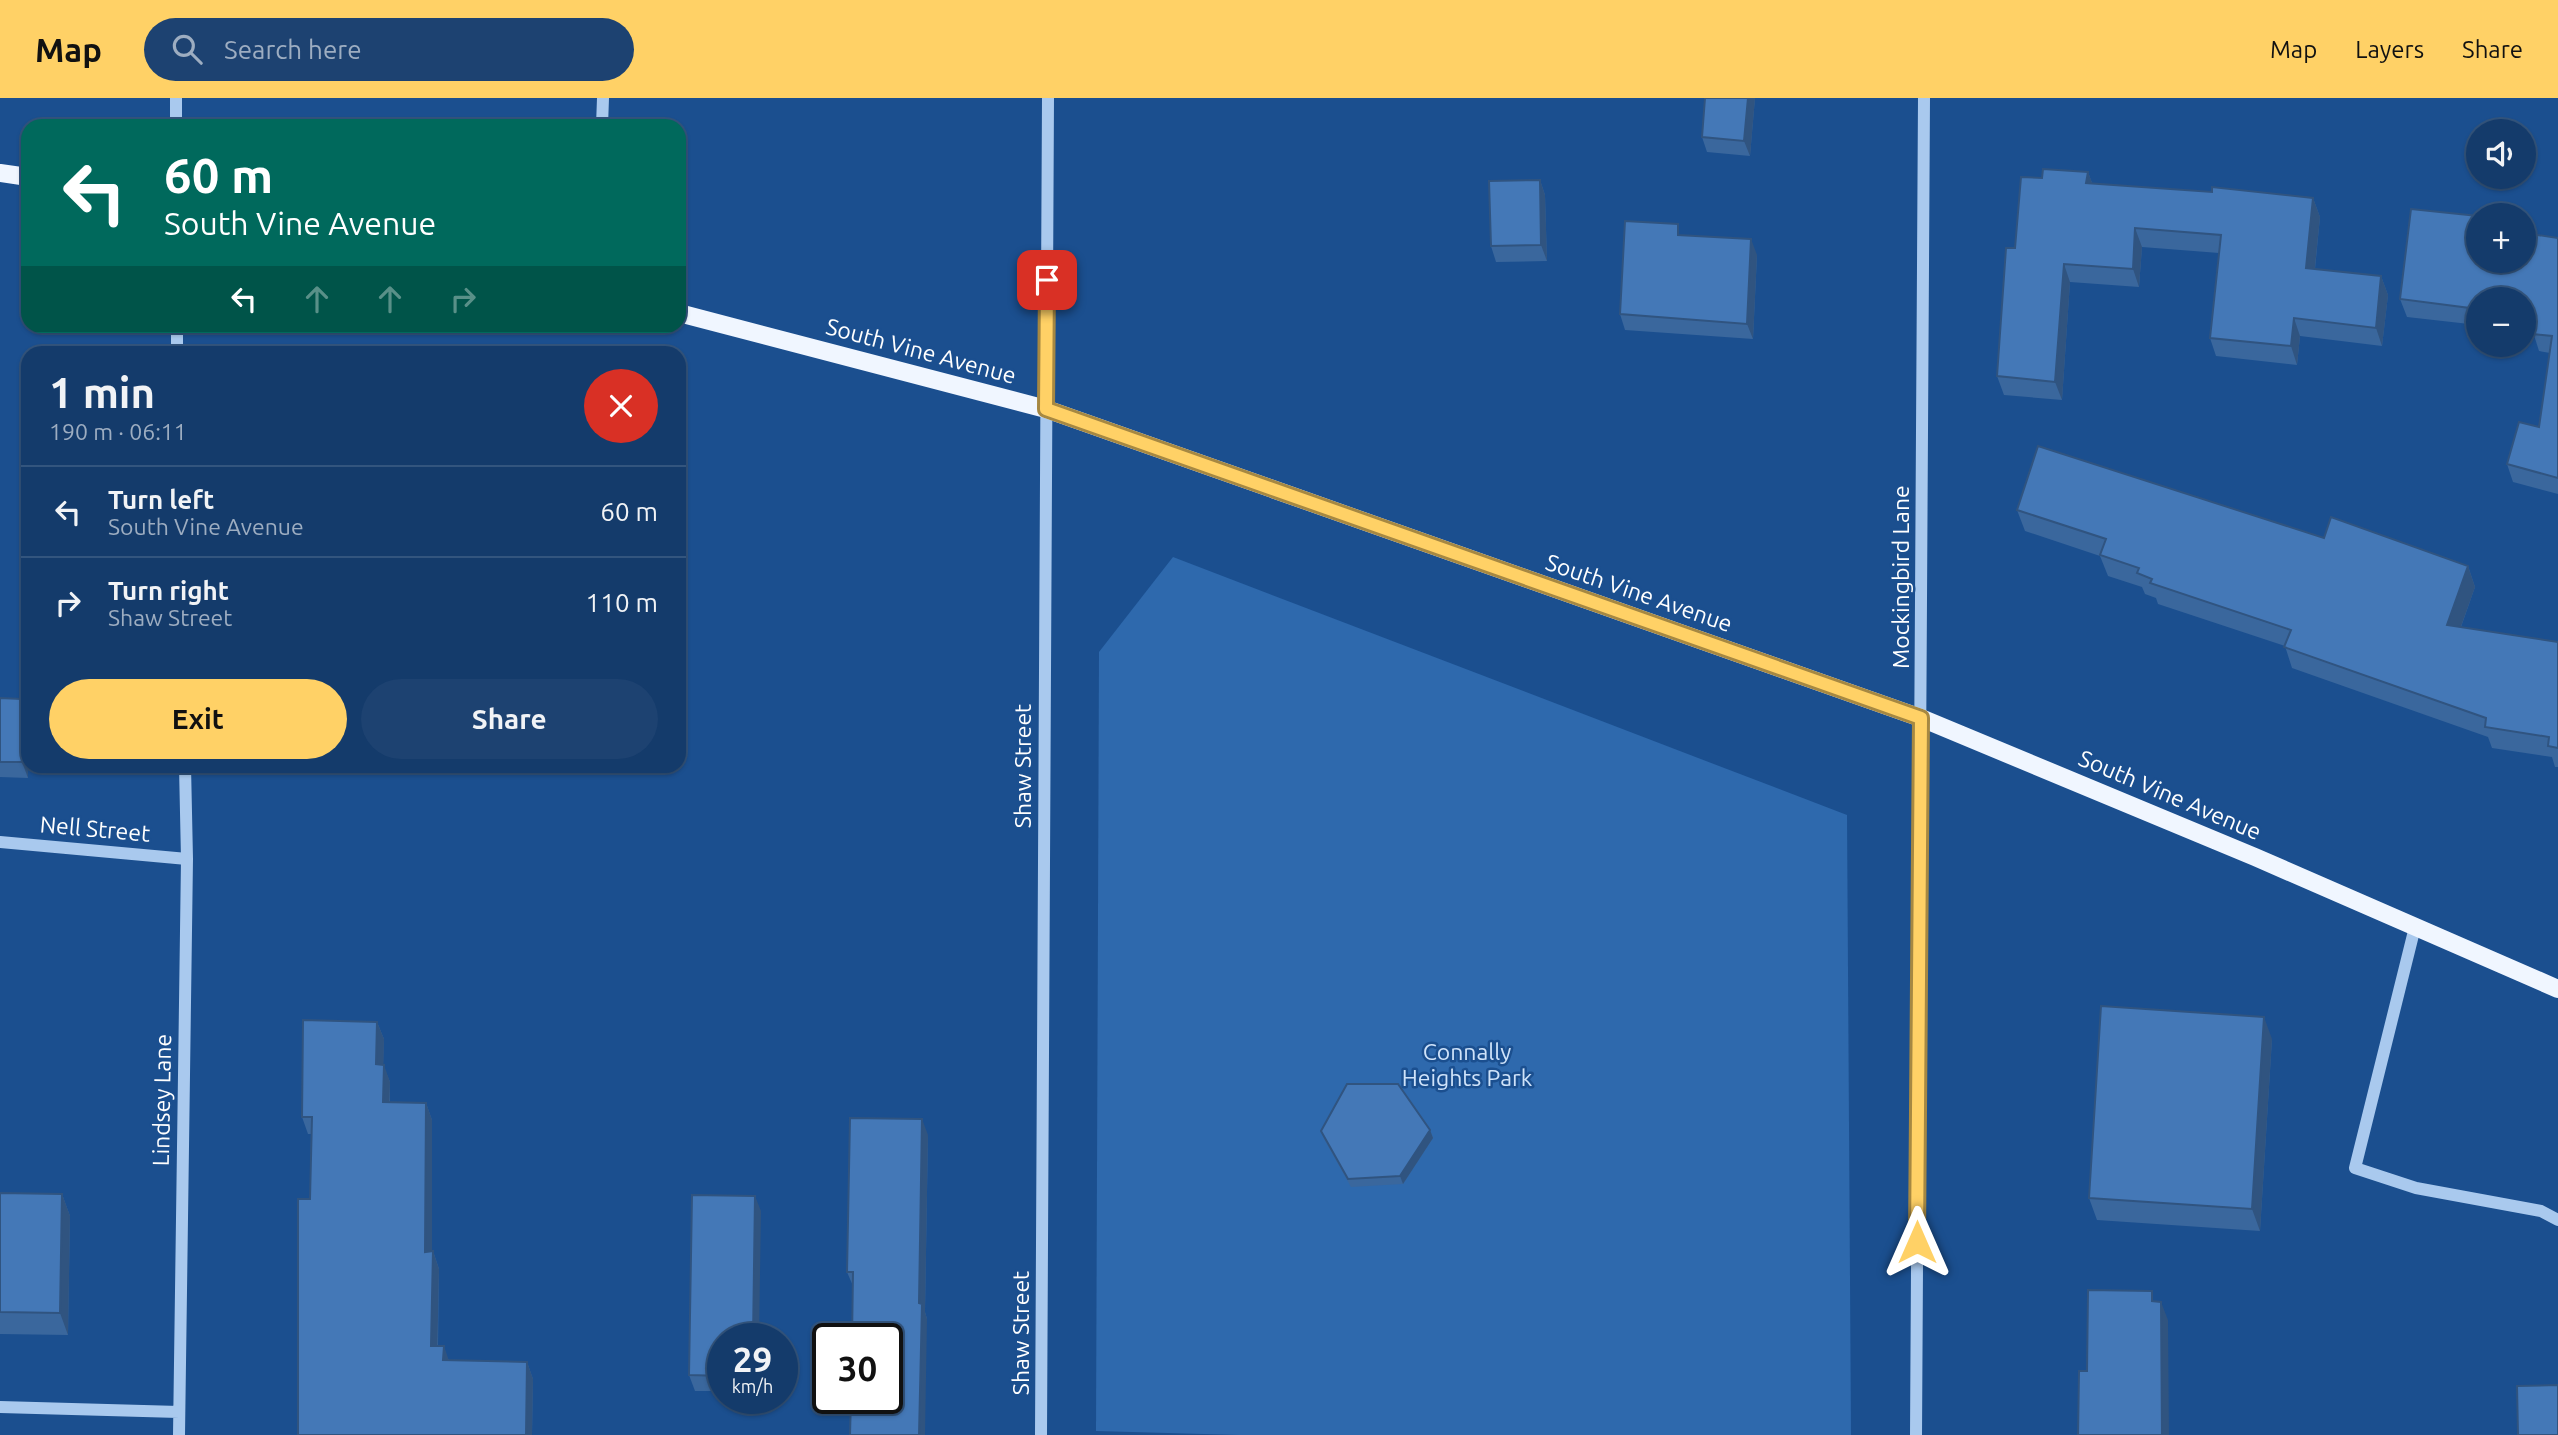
<!DOCTYPE html>
<html lang="en">
<head>
<meta charset="utf-8">
<style>
  :root { --surface:#143b6b; --page:#1d4271; --text:#f1f3f6; --muted:#9dadc1; --line:#33557e; --accent:#ffd166 }
  body { margin:0; font-family:Ubuntu,sans-serif; background:var(--page); color:var(--text); height:100vh; display:flex; flex-direction:column; font-size:26px; white-space:nowrap }
  * { box-sizing:border-box; margin:0 }
  p { font-size:23px; color:var(--muted) }
  .icon { flex:none; width:38px; height:38px; fill:none; stroke:currentColor; stroke-width:2; stroke-linecap:round; stroke-linejoin:round }
  .map { position:relative; flex:1; overflow:hidden }
  .side { position:absolute; left:21px; top:248px; width:665px; height:427px; display:flex; flex-direction:column; background:var(--surface); border-radius:21px; box-shadow:0 2px 5px #0004,0 0 0 2px var(--line) }
  .side>* { flex:none }
  .guide { position:absolute; left:21px; top:21px; width:665px; height:214px; border-radius:21px; box-shadow:0 2px 5px #0004,0 0 0 2px var(--line); background:#00695c; color:#fff; overflow:hidden }
  .tools { position:absolute; left:2466px; top:21px; display:grid; gap:14px }
  .tools a { display:grid; place-items:center; width:70px; height:70px; border-radius:50%; background:var(--surface); box-shadow:0 2px 5px #0004,0 0 0 2px var(--line); font-size:35px }
  .speed { position:absolute; left:707px; top:1225px; display:flex; gap:14px; font-size:35px; font-weight:700; text-align:center }
  .speed>* { display:grid; place-content:center; width:91px; height:91px; border-radius:50%; background:var(--surface); box-shadow:0 2px 5px #0004,0 0 0 2px var(--line); line-height:1 }
  .speed small { font-size:18px; font-weight:400 }
  .speed .limit { border:4px solid #111; border-radius:10px; background:#fff; color:#111 }
  .pin { position:absolute; display:grid; place-items:center; width:60px; height:60px; color:#fff; margin:-30px; border-radius:14px; box-shadow:0 4px 10px #0006 }
  .me { position:absolute; width:77px; margin:-38px; rotate:0deg; stroke-linejoin:round; filter:drop-shadow(0 0 5px #0008) }
  .turn { display:flex; align-items:center; gap:24px; height:147px; padding:0 28px; font-size:32px }
  .turn .icon { width:91px; height:91px; stroke-width:2.5 }
  .turn b { display:block; font-size:49px; line-height:60px }
  .lanes { display:flex; align-items:center; height:66px; padding:0 28px; background:#0003; justify-content:center; gap:35px; direction:ltr }
  .lanes .off { opacity:.35 }
  .round { display:grid; place-items:center; flex:none; width:74px; height:74px; border-radius:37px; background:var(--page) }
  .summary { display:flex; align-items:center; justify-content:space-between; height:119px; padding:0 28px }
  h1 { font-size:42px; font-weight:600; line-height:52px }
  .cta { display:flex; gap:14px; margin-top:auto; padding:14px 28px }
  .cta a { flex:1; height:80px; border-radius:42px; background:var(--accent); color:#111; font-size:28px; font-weight:600; line-height:80px; text-align:center }
  .cta a+a { background:var(--page); color:var(--text) }
  ul { padding:0; list-style:none }
  li { display:flex; align-items:center; gap:21px; height:91px; padding:0 28px; border-top:2px solid var(--line) }
  li div { flex:1 }
  li b { display:block; font-size:26px }
  li em { font-style:normal }
  header { display:flex; align-items:center; gap:42px; box-sizing:border-box; height:98px; padding:0 35px; background:var(--accent); color:#111 }
  header strong { font-size:33px }
  nav { display:flex; gap:38px; margin-inline-start:auto; font-size:24px }
  .search { width:490px; height:63px; background:var(--page); display:flex; align-items:center; gap:18px; box-sizing:border-box; padding:0 24px; border-radius:38px; color:var(--muted); font-size:26px }
  .map>svg:first-child { display:block }
  .green { fill:#2e69ad }
  .lines { fill:none; stroke-linecap:round; stroke-linejoin:round }
  .minor { stroke:#a9c9ee; stroke-width:12 }
  .major { stroke:#f0f6ff; stroke-width:18 }
  .wall { fill:#3a679d }
  .shaded-wall { fill:#305480 }
  .building { fill:#4478b7; stroke:#305480; stroke-width:2 }
  .route-casing { stroke:#a68842; stroke-width:18 }
  .route { stroke:#ffd166; stroke-width:12 }
  .labels { text-anchor:middle; stroke-width:5; stroke-linejoin:round; paint-order:stroke }
  .street-label { font-size:23px; fill:#fff; stroke:#1b4f8f }
  .park-label { font-size:23px; fill:#cfe3fa; stroke:#1b4f8f }
</style>
</head>
<body>
<header>
<strong>Map</strong>
<div class="search"><svg class="icon" aria-label="search" viewBox="0 0 24 24"><circle cx="10" cy="10" r="6"/><path d="M15 15l6 6"/></svg>Search here</div>
<nav><a>Map</a><a>Layers</a><a>Share</a></nav>
</header>
<div class="map">
<svg width="2558" height="1337" viewBox="0 0 2558 1337">
  <rect width="100%" height="100%" fill="#1b4f8f"/>
  <!-- green -->
  <path class="green" d="M1173,459L1847,717L1851,1337H1239L1096,1333L1099,554Z"/>
  <g class="lines">
    <!-- minor -->
    <path class="minor" d="M176,28V0
      M602,28L603,0
      M177,228V256
      M0,744L187,761
      M2415,829L2355,1070L2416,1090L2541,1113L2558,1122
      M0,1309L179,1314
      M179,1337L187,761L185,668
      M1041,1337L1048,0
      M1916,1337L1924,0"/>
    <!-- major -->
    <path class="major" d="M0,75L28,79
      M679,215L1046,311L1921,620L2255,759L2558,891"/>
  </g>
  <!-- wall -->
  <path class="wall" d="M1705,0H1755L1750,58L1707,54L1702,39Z
    M2088,74L2092,85L2212,94L2313,100L2320,119L2315,171L2381,178L2388,197L2382,248L2300,238L2297,267L2216,258L2210,240L2219,155L2142,149L2139,189L2070,184L2062,302L2004,297L1997,278L2015,150L2042,80Z
    M1540,82L1545,97L1547,163L1496,164L1491,148Z
    M1682,137L1757,157L1753,241L1625,232L1620,216Z
    M2558,140V396L2513,384L2507,366L2539,329L2550,255L2539,253L2533,234L2524,233V201H2478V227L2407,219L2400,201L2478,163Z
    M2017,412L2324,440L2468,468L2475,489L2461,529L2558,544V669H2555L2552,659L2492,650L2488,639L2292,570L2285,548L2158,506L2156,500L2145,496L2142,489L2108,478L2100,458L2025,433Z
    M0,600L22,601L28,616V680L0,679Z
    M377,924L384,941L383,967L390,984V1004L426,1005L432,1022V1153H433L439,1171L438,1248L449,1262L527,1264L533,1281L532,1337H298L310,1101L311,1036H308L302,1019Z
    M2272,941L2260,1133L2097,1122L2089,1100Z
    M1430,1032L1433,1040L1403,1086L1351,1089L1324,1041L1321,1033Z
    M928,1037L925,1214L927,1221L853,1188L847,1174Z
    M0,1095L62,1096L70,1118L68,1237L0,1236Z
    M761,1113L723,1241V1293H695L689,1277Z"/>
  <!-- shaded-wall -->
  <path class="shaded-wall" d="M1748,0H1755L1750,58L1744,43Z
    M2088,74L2095,93L2086,85Z
    M1540,82L1545,97L1547,163L1541,147Z
    M2313,100L2320,119L2313,188L2306,170Z
    M2135,130L2142,149L2139,189L2133,171Z
    M1751,141L1757,157L1753,241L1747,226Z
    M2064,166L2070,184L2062,302L2055,284Z
    M2381,178L2388,197L2382,248L2376,230Z
    M2294,220L2300,238L2297,267L2291,248Z
    M2468,468L2475,489L2454,548L2447,527Z
    M22,601L28,616V680L22,664Z
    M2264,919L2272,941L2260,1133L2252,1111Z
    M377,924L384,941L383,984L376,966Z
    M384,967L390,984L389,1021L383,1004Z
    M426,1005L432,1022V1171L425,1154Z
    M922,1021L928,1037L925,1214L927,1221L925,1337H919V1205Z
    M1430,1032L1433,1040L1403,1086L1400,1078Z
    M62,1096L70,1118L68,1237L60,1215Z
    M755,1098L761,1113L759,1241H753Z
    M433,1153L439,1171L437,1265L431,1248Z
    M2161,1204L2168,1222L2169,1337H2162Z
    M444,1248L450,1266L443,1262Z
    M527,1264L533,1281L532,1337H526Z"/>
  <!-- building -->
  <path class="building" d="M1705,0H1748L1744,43L1702,39Z
    M2043,71L2088,74L2086,85L2212,94V89L2313,100L2306,170L2381,178L2376,230L2294,220L2291,248L2210,240L2221,137L2135,130L2133,171L2064,166L2055,284L1997,278L2006,150H2015L2021,79L2042,80Z
    M1540,82L1541,147L1491,148L1489,83Z
    M2411,111L2478,118V163H2524V135L2558,140V380L2507,366L2519,324L2539,329L2552,238L2533,236L2535,217L2524,216V201H2478V211L2400,201Z
    M1625,123L1678,126V137L1751,141L1747,226L1620,216Z
    M2038,348L2324,440L2331,419L2468,468L2447,527L2558,544V650L2548,648L2549,639L2485,629L2486,620L2284,549L2291,532L2150,485L2152,481L2137,475L2139,470L2100,457L2106,441L2017,412Z
    M0,600L22,601V664H0Z
    M2101,908L2264,919L2252,1111L2089,1100Z
    M303,922L377,924L376,966L384,967L383,1004L426,1005L425,1154L433,1153L431,1248H444L443,1262L527,1264L526,1337H298V1101H310L312,1019H302Z
    M1347,986H1398L1430,1032L1400,1078L1348,1081L1321,1033Z
    M850,1020L922,1021L919,1205L922,1206L919,1337H850L851,1300H887V1241H852L853,1174H847Z
    M0,1095L62,1096L60,1215L0,1214Z
    M692,1097L755,1098L753,1241H723V1278L689,1277Z
    M2088,1192L2152,1193V1203L2161,1204L2162,1337H2078L2079,1273H2087Z
    M2558,1287V1337H2518L2517,1288Z"/>
  <g class="lines">
    <!-- route casing -->
    <g class="route-casing">
      <path id="route" d="M1047,182L1046,311L1921,620L1917,1144"/>
    </g>
    <!-- route -->
    <use href="#route" class="route"/>
  </g>
  <g class="labels">
    <!-- street labels -->
    <g class="street-label">
      <text transform="translate(921 253) rotate(15)" y="8">South Vine Avenue</text>
      <text transform="translate(1901 479) rotate(-90)" y="8">Mockingbird Lane</text>
      <text transform="translate(1639 495) rotate(19)" y="8">South Vine Avenue</text>
      <text transform="translate(1023 668) rotate(-90)" y="8">Shaw Street</text>
      <text transform="translate(2170 697) rotate(23)" y="8">South Vine Avenue</text>
      <text transform="translate(95 731) rotate(5)" y="8">Nell Street</text>
      <text transform="translate(162 1002) rotate(-89)" y="8">Lindsey Lane</text>
      <text transform="translate(1021 1235) rotate(-90)" y="8">Shaw Street</text>
    </g>
    <!-- park labels -->
    <g class="park-label">
      <text x="1467" y="962">Connally<tspan x="1467" dy="26">Heights Park</tspan></text>
    </g>
  </g>
</svg>
<div class="tools">
<a><svg class="icon" aria-label="sound" viewBox="0 0 24 24"><path d="M4 9h4l5-4v14l-5-4H4zM17 9q2 3 0 6"/></svg></a>
<a>+</a>
<a>−</a>
</div>
<div class="speed"><div>29<small>km/h</small></div><div class="limit">30</div></div>
<div class="pin" style="left:1047px;top:182px;background:#d93025"><svg class="icon" aria-label="arrive" viewBox="0 0 24 24"><path d="M6 21V4h12l-3 4 3 4H6"/></svg></div>
<svg class="me" style="left:1917px;top:1144px" viewBox="-20 -20 40 40"><path d="M0-17L14 15 0 8-14 15z" fill="#ffd166" stroke="#fff" stroke-width="4"/></svg>
<div class="guide">
<div class="turn"><svg class="icon" aria-label="left" viewBox="0 0 24 24"><path d="M17 20v-9H6M10 6l-5 5 5 5"/></svg><div><b>60 m</b>South Vine Avenue</div></div>
<div class="lanes"><svg class="icon" aria-label="left" viewBox="0 0 24 24"><path d="M17 20v-9H6M10 6l-5 5 5 5"/></svg><svg class="icon off" aria-label="ahead" viewBox="0 0 24 24"><path d="M12 20V5M6 11l6-6 6 6"/></svg><svg class="icon off" aria-label="ahead" viewBox="0 0 24 24"><path d="M12 20V5M6 11l6-6 6 6"/></svg><svg class="icon off" aria-label="right" viewBox="0 0 24 24"><path d="M7 20v-9h11M14 6l5 5-5 5"/></svg></div>
</div>
<section class="side">
<div class="summary"><div><h1>1 min</h1><p>190 m · 06:11</p></div><a class="round" style="background:#d93025;color:#fff"><svg class="icon" aria-label="close" viewBox="0 0 24 24"><path d="M6 6l12 12M18 6L6 18"/></svg></a></div>
<ul>
<li><svg class="icon" aria-label="left" viewBox="0 0 24 24"><path d="M17 20v-9H6M10 6l-5 5 5 5"/></svg><div><b>Turn left</b><p>South Vine Avenue</p></div><em>60 m</em></li>
<li><svg class="icon" aria-label="right" viewBox="0 0 24 24"><path d="M7 20v-9h11M14 6l5 5-5 5"/></svg><div><b>Turn right</b><p>Shaw Street</p></div><em>110 m</em></li>
</ul>
<div class="cta"><a>Exit</a><a>Share</a></div>
</section>
</div>
</body>
</html>
